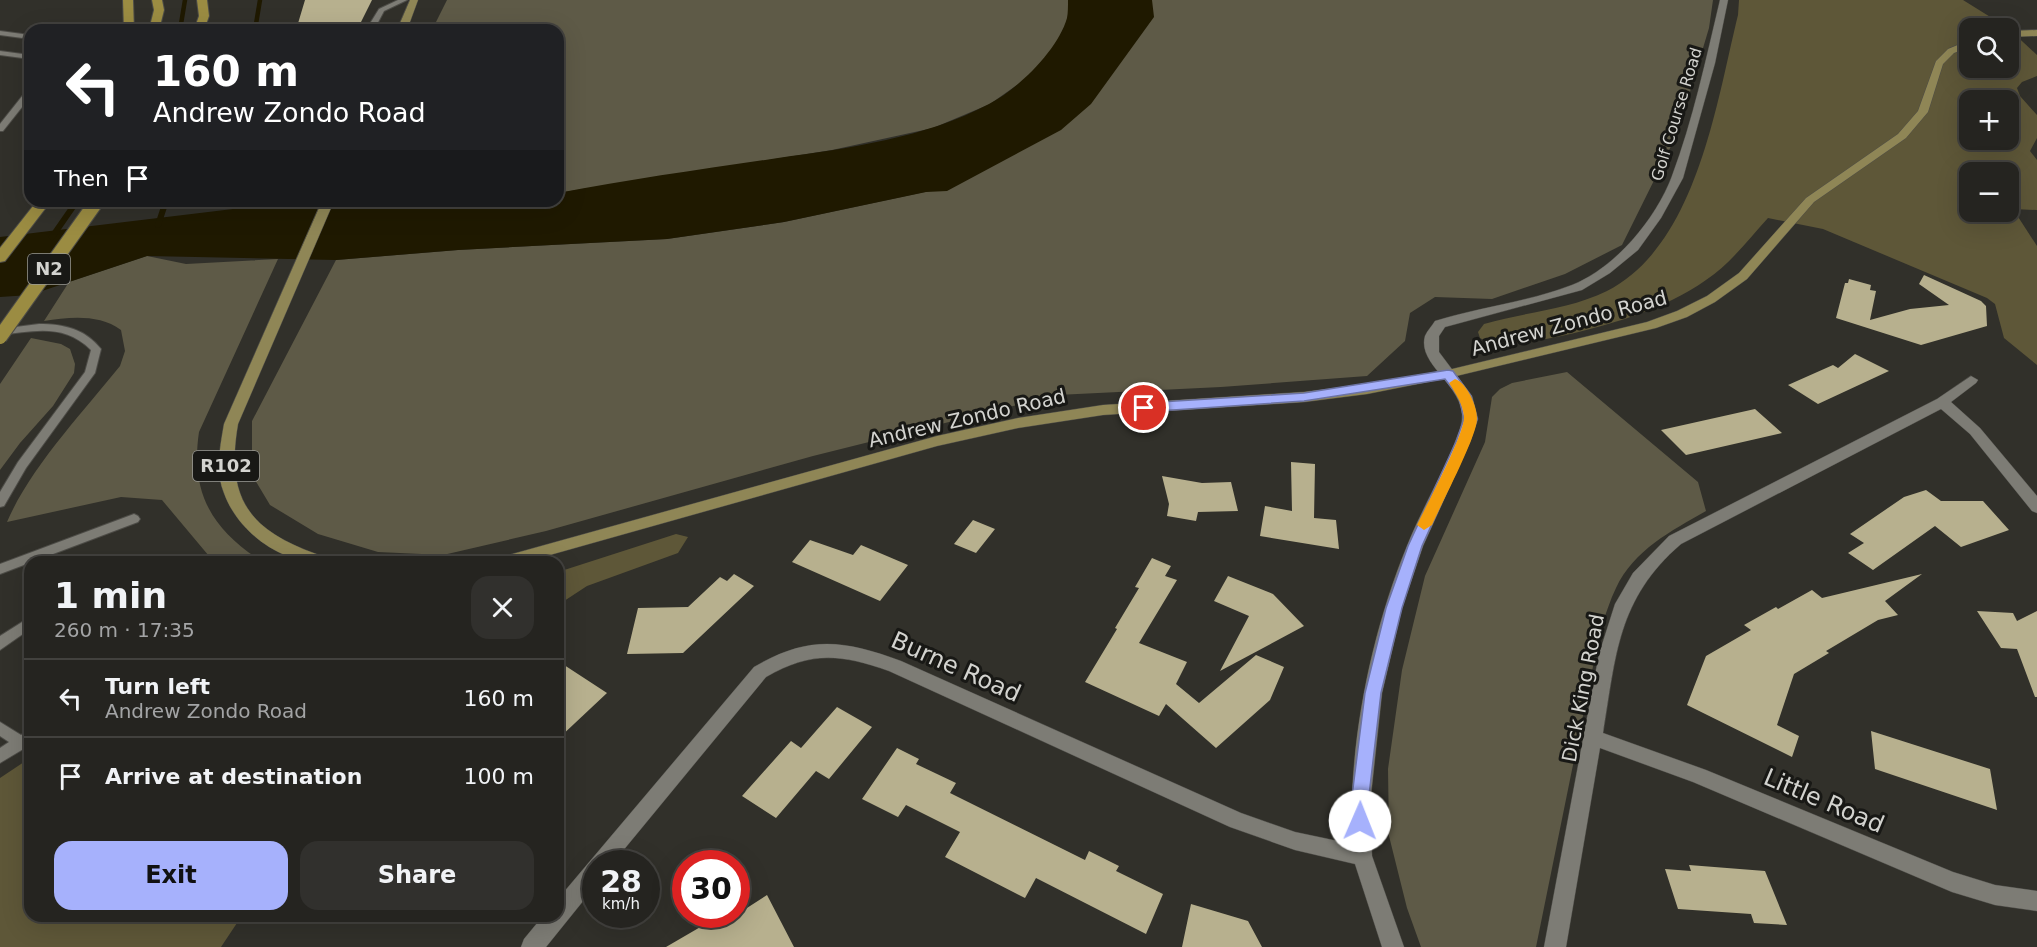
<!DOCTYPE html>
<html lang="en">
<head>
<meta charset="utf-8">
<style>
  :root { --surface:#252420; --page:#31302d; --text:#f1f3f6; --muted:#a3a4a5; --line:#42413e; --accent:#a6b1fc }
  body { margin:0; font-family:"DejaVu Sans",sans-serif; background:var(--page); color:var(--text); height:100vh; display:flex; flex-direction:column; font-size:22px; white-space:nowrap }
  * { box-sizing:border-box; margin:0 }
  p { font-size:20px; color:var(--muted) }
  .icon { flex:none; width:33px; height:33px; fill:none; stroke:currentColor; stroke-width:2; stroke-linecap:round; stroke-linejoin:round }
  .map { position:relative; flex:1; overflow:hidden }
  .panel { position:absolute; left:24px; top:556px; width:540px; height:366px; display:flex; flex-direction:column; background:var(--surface); border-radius:18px; box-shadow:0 6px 24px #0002,0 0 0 2px var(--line) }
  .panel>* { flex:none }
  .banner { position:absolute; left:24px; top:24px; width:540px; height:183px; border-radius:18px; box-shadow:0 6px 24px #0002,0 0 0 2px var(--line); background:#202124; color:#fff; overflow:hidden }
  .tools { position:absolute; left:1959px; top:18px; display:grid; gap:12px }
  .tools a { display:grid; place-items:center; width:60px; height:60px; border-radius:12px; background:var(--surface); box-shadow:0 6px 24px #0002,0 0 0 2px var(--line); font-size:30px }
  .speed { position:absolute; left:582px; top:850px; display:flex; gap:12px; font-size:30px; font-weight:700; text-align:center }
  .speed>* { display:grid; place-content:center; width:78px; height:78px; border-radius:50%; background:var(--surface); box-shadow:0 6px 24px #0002,0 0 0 2px var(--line); line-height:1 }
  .speed small { font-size:15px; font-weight:400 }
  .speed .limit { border:9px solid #d22; background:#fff; color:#111 }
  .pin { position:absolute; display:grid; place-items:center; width:51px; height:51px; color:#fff; margin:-26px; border:3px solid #fff; border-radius:50%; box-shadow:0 2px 6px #0007 }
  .me { position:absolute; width:66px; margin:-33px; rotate:1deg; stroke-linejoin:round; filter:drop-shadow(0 0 4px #0008) }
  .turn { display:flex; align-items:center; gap:21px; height:126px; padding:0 30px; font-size:27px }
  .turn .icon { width:78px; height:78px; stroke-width:2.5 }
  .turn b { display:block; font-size:42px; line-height:51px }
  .then { display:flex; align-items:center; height:57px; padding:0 30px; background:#0003; gap:12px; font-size:22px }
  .round { display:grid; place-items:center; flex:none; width:63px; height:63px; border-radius:18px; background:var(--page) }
  .summary { display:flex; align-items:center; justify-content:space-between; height:102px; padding:0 30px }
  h1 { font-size:36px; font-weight:800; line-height:45px }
  .primary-button { display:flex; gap:12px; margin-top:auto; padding:12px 30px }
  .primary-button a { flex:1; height:69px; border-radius:18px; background:var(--accent); color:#111; font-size:24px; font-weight:800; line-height:69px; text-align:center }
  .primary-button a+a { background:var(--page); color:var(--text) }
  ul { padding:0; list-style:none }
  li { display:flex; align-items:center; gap:18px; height:78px; padding:0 30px; border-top:2px solid var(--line) }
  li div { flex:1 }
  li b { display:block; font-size:22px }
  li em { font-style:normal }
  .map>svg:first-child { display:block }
  .green { fill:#5e5a47 }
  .forest { fill:#5e5738; fill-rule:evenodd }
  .water { fill:#1f1900 }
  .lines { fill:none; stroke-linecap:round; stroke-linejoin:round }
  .stream-far1 { stroke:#1f1900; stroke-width:4.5 }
  .stream { stroke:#1f1900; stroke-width:6 }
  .building { fill:#b7b08e }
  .service-casing { stroke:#4d4c47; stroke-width:2 }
  .minor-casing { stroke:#4d4c47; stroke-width:1 }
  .primary-casing { stroke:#4d4c47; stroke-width:1 }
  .motorway-casing { stroke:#4d4c47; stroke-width:2 }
  .service { fill:#7d7c75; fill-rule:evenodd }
  .minor { fill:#7d7c75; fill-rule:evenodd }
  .primary { fill:#8f8656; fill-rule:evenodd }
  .motorway { fill:#9b8c42; fill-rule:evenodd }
  .motorway-bridge-casing { stroke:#4d4c47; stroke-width:16; stroke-linecap:butt }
  .motorway-bridge { stroke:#9b8c42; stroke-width:14 }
  .route { fill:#a6b1fc; stroke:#6c73a4; stroke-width:1.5 }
  .slow { fill:#f59e0b }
  .labels { text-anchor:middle; stroke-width:6; stroke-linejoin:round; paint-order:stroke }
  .far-street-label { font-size:16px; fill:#d3d3cf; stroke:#181815 }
  .shield { fill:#181815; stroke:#9b9b97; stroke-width:1.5 }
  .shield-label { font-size:18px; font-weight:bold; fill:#d3d3cf }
  .street-label { font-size:20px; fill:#d3d3cf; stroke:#181815 }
  .near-street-label { font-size:24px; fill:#d3d3cf; stroke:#181815 }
</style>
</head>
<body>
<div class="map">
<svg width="2037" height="947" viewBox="0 0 2037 947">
  <rect width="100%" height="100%" fill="#31302a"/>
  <!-- green -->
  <path class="green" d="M447,0H1077L1064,38L1037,71L990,104L933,128L832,150L558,193V30H432Z
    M1149,0H1713L1709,28L1678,132L1622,245L1565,274L1492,299L1435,297L1410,313L1405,341L1367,376L1221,387L1057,395L813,456L546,531L443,555L378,552L318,534L270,505L252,475V421L336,260L458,250L667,239L784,222L939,189Z
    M147,256L186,264L278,259L199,432C190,493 212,530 263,562H214L162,500L121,497L7,522C30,468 83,412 120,366L125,351L121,330C99,314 70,317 44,321L69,282Z
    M31,338L61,344L70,349L75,364L74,373L53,406L20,443L0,470V384Z
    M1567,372L1698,482L1706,511C1671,531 1634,550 1616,588C1610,600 1606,614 1601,627L1536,947H1421L1407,908L1389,836L1388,769L1402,670L1425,576L1485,442L1492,397L1500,389L1512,383Z"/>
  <!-- forest -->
  <path class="forest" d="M1739,0H1963L2008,28H1970V68H2008L2009,29L2037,55V76L2022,82L2017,88L2020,96L2037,115V138L2030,151L2037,160V210L2013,209L2037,246V365L2004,338L1995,304L1987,298L1823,229L1768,218C1748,240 1730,264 1706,280C1685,295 1661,306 1636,315C1606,326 1506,355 1480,338L1478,332L1484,324C1525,312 1568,310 1607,291C1697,245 1716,104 1738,15ZM1970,100H2008V140H1970ZM1970,172H2008V212H1970Z
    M676,534L688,537L678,553L587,586L558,605V572Z
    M30,758V916L241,917L221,947H0V778Z"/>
  <!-- water -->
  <path class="water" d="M1068,0H1152L1154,17L1091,104L1061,130L947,191L926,192L784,222L667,239L458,250L336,260L147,256L30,295L0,297V237L300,201H558V193C631,179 705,169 778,158C849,148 925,138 989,104C1018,89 1058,50 1067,18C1068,13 1068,6 1068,0Z"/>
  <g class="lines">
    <!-- stream-far1 -->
    <path class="stream-far1" d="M180,30L185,0
      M255,30L260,0"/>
    <!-- stream -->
    <path class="stream" d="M158,225L166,201
      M52,237L77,201"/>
  </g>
  <!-- building -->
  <path class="building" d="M305,0H372L357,30H296Z
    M1924,275L1981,301L1986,306L1987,326L1921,345L1836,318L1845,283H1848L1849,279L1871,285L1870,290L1876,291L1870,320L1910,309L1949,305L1919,284Z
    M1855,354L1889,371L1818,404L1788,385L1833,365L1838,368Z
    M1755,409L1782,433L1686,455L1661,430Z
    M1291,462L1315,464L1314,518L1336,520L1339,549L1260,536L1265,506L1292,511Z
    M1162,476L1202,483L1231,482L1238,511L1198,512L1196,521L1167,516L1169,504Z
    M1926,490L1941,501H1983L2009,530L1961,547L1935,526L1873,570L1848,553L1864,543L1850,534L1904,497Z
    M973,520L995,529L976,553L954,544Z
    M810,540L853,555L861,545L908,565L880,601L792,562Z
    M1152,558L1171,566L1165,576L1177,580L1139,643L1187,662L1176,684L1199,703L1256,655L1284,667L1270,700L1216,748L1166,704L1159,716L1085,682L1117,629L1115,628L1139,588L1135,587Z
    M734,574L754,586L683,653L627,654L638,608L688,607L720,577L727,581Z
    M1922,574L1885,601L1898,615L1878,620L1826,651L1829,653L1794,674L1777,725L1799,736L1792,757L1687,705L1706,656L1751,630L1744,625L1776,607L1778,609L1812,590L1822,598Z
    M1228,576L1273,594L1304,626L1220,671L1249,616L1214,601Z
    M1977,611L2013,613L2017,621L2037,611V697H2035L2017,649L2001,648Z
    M558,661L607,693L558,739Z
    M837,707L872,727L829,779L816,771L776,818L742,796L791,741L801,748Z
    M1871,731L1990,769L1997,810L1875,769Z
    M897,748L919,759L916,764L956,783L950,793L1085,860L1089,851L1119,866L1116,871L1163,894L1146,934L1036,878L1025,898L945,857L960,832L906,805L898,817L862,799Z
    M1689,865L1765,871L1787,925L1754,923L1751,914L1678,909L1665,869L1691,871Z
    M767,895L794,947H666L721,915H736Z
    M1191,904L1248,921L1262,947H1182Z"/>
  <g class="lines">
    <!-- service casing -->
    <g class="service-casing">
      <path id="service" d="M398,0H407L384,11L374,30H366L379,9Z
        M0,31L30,35V39L0,35Z
        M0,51L30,55V59L0,55Z
        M27,90H30V97L3,131H0V124Z
        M39,324C64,324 85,329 101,349L95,373L26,468L4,506L0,507V492L18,462L85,372L91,350C64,323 34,331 0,335V329Z
        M134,514L138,516L140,519L138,522L0,574V564Z
        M30,617V629L0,650V636Z
        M0,722L21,735L30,731V745L0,763V748L9,742L0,736Z"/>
    </g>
    <!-- minor casing -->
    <g class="minor-casing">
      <path id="minor" d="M1720,0H1728L1715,63L1683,178L1661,218L1638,250L1610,273L1582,290L1445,327L1439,336V352L1472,396L1478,419L1470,442L1423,546L1402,608L1382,693L1370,804L1372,856L1404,947H1382L1355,864L1295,850L1230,827L889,671C841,654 811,651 766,677L612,864H596V885L546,947H521L524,939L543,916H558V899L754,667C809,635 843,640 901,661L1241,813L1295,832L1352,844C1348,747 1370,636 1407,546C1423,506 1446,469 1460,429C1474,389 1416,368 1425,336C1427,331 1432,326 1435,321C1480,307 1528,302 1572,285C1615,268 1656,219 1672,176C1693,120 1706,59 1720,0Z
        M1971,376L1978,380L1976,383L1951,402L1980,428L2037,496V513L2032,511L1970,434L1941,409L1681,544C1617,599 1616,656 1603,733L1706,770L1953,872L1995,885L2037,891V911L1995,905L1952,892L1693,782L1600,748L1566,947H1544L1599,654L1615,604L1633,573L1669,536L1937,399Z"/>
    </g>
    <!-- primary casing -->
    <g class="primary-casing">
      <path id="primary" d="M410,0H418L407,30H397Z
        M2037,30V36L2008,37V31Z
        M1970,40V47L1954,53L1943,64L1928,112L1906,138L1814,202L1747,279L1715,302L1687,317L1656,328L1448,378L1367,394L1304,402L1103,415L1018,428L937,446L525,562H497L499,558L505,556L937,436L1018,418L1103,405L1304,392L1367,384L1448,370L1647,322L1677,311L1707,296L1739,273L1806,198L1898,134L1918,111L1936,61L1948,49Z
        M322,201H334L238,424C224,504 254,534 328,558L330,562C287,567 239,535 224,493C215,471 220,447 224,424Z"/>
    </g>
    <!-- motorway casing -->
    <g class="motorway-casing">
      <path id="motorway" d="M123,0H133L134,30H124Z
        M152,0H162L164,10L159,30H149L154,10Z
        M197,0H207L209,16L204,30H194L199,16Z
        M37,201H51L5,261L0,262V248Z"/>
    </g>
    <!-- service -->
    <use href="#service" class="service"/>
    <!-- minor -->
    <use href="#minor" class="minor"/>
    <!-- primary -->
    <use href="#primary" class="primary"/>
    <!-- motorway -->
    <use href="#motorway" class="motorway"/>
    <!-- motorway-bridge casing -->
    <g class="motorway-bridge-casing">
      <path id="motorway-bridge" d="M0,337L97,201"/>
    </g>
    <!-- motorway-bridge -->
    <use href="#motorway-bridge" class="motorway-bridge"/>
  </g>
  <!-- route -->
  <path class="route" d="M1448,370L1453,371L1471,396L1477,419L1469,442L1422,546L1402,608L1381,693L1368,804L1369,821L1367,827L1360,829L1354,827L1351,804L1365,693L1386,608L1408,546L1456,442L1464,419L1459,397L1445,379L1304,401L1144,412L1137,408L1144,403L1304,393Z"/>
  <!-- slow -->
  <path class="slow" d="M1455,379C1467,383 1477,406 1477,418C1478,435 1440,506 1432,525L1424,530L1417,525C1426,506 1465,433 1464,417C1463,404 1456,394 1449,383Z"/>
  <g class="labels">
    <!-- far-street labels -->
    <g class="far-street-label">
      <text transform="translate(1676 114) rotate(-73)" y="6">Golf Course Road</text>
    </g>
    <!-- shield labels -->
    <g class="shield">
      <rect x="28" y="254" width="42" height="30" rx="4.5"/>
      <rect x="193" y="451" width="66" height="30" rx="4.5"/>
    </g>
    <g class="shield-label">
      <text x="49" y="275">N2</text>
      <text x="226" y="472">R102</text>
    </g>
    <!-- street labels -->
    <g class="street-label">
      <text transform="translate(1569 323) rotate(-15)" y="7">Andrew Zondo Road</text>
      <text transform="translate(967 418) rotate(-13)" y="7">Andrew Zondo Road</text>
      <text transform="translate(1583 688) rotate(-79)" y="7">Dick King Road</text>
    </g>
    <!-- near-street labels -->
    <g class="near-street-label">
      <text transform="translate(956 667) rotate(24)" y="8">Burne Road</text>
      <text transform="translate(1824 801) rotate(23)" y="8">Little Road</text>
    </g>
  </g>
</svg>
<div class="tools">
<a><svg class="icon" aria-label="search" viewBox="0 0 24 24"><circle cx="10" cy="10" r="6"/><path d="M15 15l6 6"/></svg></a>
<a>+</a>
<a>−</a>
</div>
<div class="speed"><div>28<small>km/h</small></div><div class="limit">30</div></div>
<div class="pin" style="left:1144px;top:408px;background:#d93025"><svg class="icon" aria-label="arrive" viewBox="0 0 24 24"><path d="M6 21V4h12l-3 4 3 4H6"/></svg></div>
<svg class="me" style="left:1360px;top:821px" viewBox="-20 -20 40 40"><circle r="19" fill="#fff"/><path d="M0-13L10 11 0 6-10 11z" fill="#a6b1fc"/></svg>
<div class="banner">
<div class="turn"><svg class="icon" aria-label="left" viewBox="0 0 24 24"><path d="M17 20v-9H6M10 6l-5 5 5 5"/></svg><div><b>160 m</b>Andrew Zondo Road</div></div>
<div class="then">Then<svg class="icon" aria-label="arrive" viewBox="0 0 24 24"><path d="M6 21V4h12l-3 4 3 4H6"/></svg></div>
</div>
<section class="panel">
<div class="summary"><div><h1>1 min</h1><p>260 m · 17:35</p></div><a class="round"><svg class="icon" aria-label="close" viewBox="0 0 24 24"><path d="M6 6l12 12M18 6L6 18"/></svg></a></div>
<ul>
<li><svg class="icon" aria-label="left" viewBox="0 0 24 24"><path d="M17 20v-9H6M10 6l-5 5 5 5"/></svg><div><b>Turn left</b><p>Andrew Zondo Road</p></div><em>160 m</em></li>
<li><svg class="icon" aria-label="arrive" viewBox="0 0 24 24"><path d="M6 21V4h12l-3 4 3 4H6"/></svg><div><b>Arrive at destination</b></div><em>100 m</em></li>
</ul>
<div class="primary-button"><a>Exit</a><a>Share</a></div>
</section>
</div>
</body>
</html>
